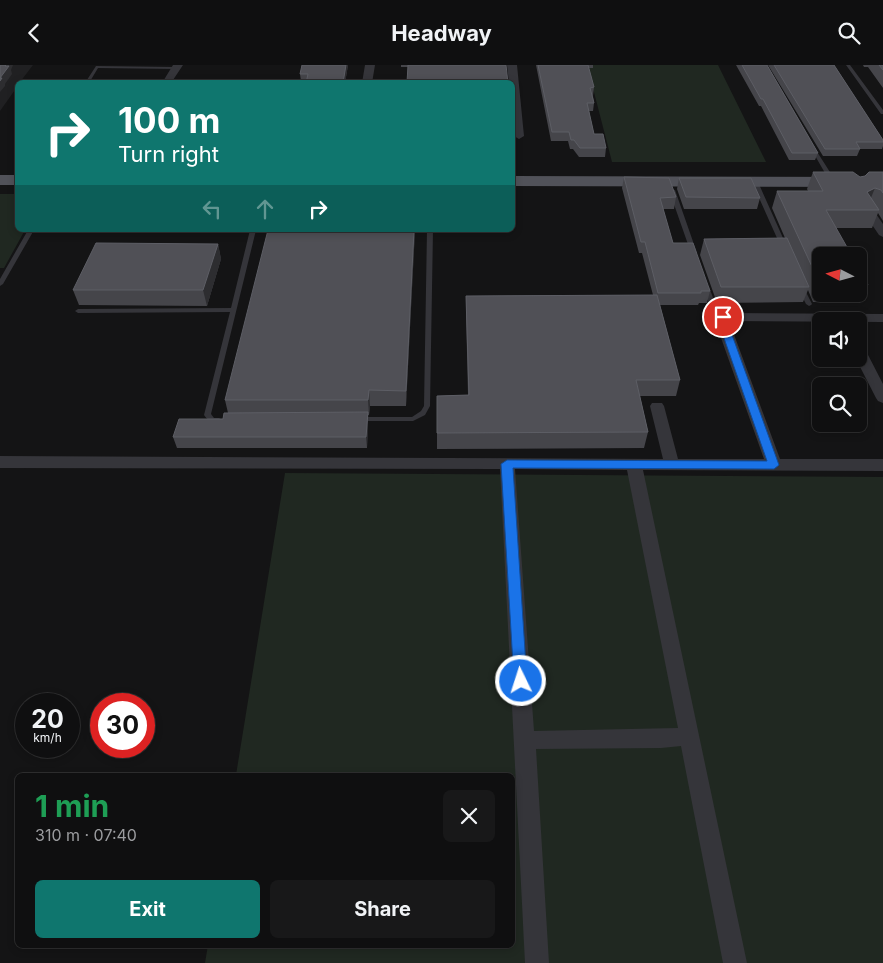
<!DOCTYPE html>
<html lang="en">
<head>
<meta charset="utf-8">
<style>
  :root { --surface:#0f0f10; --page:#181819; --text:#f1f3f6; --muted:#9b9c9f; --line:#2f2f30; --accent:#0f766e }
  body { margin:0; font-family:Inter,sans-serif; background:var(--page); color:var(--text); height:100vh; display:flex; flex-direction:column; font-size:19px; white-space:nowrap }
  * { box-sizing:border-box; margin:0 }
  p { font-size:16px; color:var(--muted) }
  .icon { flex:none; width:28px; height:28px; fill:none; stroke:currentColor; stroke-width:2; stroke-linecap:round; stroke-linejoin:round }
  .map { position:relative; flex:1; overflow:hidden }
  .drawer { position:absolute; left:15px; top:708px; width:500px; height:175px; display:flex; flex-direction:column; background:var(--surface); border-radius:8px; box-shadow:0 2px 8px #0003,0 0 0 1px var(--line) }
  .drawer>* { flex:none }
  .guide { position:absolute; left:15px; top:15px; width:500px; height:152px; border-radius:8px; box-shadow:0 2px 8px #0003,0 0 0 1px var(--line); background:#0f766e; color:#fff; overflow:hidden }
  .needle { width:32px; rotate:276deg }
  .tools { position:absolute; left:812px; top:182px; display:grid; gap:10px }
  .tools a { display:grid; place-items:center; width:55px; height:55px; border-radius:8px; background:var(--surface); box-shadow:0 2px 8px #0003,0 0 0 1px var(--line); font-size:25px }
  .speed { position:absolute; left:15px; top:628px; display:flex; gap:10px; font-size:25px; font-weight:700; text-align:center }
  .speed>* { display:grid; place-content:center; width:65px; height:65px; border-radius:50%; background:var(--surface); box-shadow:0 2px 8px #0003,0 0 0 1px var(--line); line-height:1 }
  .speed small { font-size:12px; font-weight:400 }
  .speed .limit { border:8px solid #d22; background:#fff; color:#111 }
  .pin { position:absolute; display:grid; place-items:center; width:42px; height:42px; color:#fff; margin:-21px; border:2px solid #fff; border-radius:50%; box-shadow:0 1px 5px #0007 }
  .me { position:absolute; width:55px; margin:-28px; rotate:356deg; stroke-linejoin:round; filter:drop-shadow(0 0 4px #0008) }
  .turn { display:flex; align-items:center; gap:18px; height:105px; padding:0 20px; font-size:22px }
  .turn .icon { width:65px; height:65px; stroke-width:2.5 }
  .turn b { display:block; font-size:35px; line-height:42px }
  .lanes { display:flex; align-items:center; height:48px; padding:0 20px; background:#0003; justify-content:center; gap:25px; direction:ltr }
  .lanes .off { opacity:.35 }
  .round { display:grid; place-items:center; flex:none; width:52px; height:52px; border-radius:8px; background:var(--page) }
  .headline { display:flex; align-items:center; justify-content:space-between; height:85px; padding:0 20px }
  h1 { font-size:30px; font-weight:700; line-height:38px; color:#1e9e55 }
  .action { display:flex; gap:10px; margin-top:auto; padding:10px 20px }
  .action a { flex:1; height:58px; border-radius:8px; background:var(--accent); color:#fff; font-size:20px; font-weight:700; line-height:58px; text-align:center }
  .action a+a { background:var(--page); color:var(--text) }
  header { display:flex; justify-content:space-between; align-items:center; height:65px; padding:0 20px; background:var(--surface); font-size:22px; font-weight:700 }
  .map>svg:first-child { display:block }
  .built { fill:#202022 }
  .green { fill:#202821 }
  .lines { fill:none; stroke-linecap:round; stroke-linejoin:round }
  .service { fill:#35353a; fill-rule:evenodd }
  .minor { fill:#35353a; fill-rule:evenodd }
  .primary { fill:#515259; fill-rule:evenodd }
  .wall { fill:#45454a }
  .shaded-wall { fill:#2d2d30 }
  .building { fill:#505056; stroke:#5d5e65 }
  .route { fill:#1a73e8; stroke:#114b97 }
</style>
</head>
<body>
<header><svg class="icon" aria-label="back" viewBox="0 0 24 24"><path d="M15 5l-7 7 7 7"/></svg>Headway<svg class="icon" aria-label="search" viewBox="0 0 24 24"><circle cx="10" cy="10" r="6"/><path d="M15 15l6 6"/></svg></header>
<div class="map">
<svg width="883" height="898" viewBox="0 0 883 898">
  <rect width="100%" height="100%" fill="#141415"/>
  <!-- built -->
  <path class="built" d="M0,0H33L20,17L18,18L17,22L0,46Z"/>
  <!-- green -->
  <path class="green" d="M587,0H718L766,97H612Z
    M0,129H17L18,165H25L4,203H0Z
    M285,408L883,412V898H205L208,880H512V710H236Z"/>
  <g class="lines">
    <!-- service -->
    <path class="service" d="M846,0H850L883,45V49H881Z
      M96,1L175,2L177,3L175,4L98,3L89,18H85Z
      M810,81L814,82L835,115L834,116L829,115L810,82Z
      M753,116L758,117L787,182L786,183H782L781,182L752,117Z
      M670,124L675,125L697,188L696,189H692L691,188L669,125Z
      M28,165H34L3,219L0,221V214Z
      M250,165H256L211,349L214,353H219L222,355C216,361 208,356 204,350L230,247L78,248L75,246L78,244L231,243Z
      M427,165H433L430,341L425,350L413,356H356L355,354L358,352H412L421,346L424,341Z
      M706,220L709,222L715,238L714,239L712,240L709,238L703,222Z
      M801,221L804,223L812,239L811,240L809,241L806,239L798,223Z"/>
    <!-- minor -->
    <path class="minor" d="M173,0H183L171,18H162Z
      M365,0H375L372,18H362Z
      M507,0H517L524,71L519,74L514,71L512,18H509Z
      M868,142L872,143L883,159V172L879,170L862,145Z
      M723,248L883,249V257L729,256L780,394H883V406L643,405L747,898H723L681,681L661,683L536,684L549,898H525L500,404L0,403V391L663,394L650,341L652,338H662L664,341L678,394H764L715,256L718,249ZM515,404L627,405L678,663L534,666Z
      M859,282L864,283L866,286L883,319V338L878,336L876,333L856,294H859Z"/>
    <!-- primary -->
    <path class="primary" d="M0,110H18V120H0Z
      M512,111L883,112V122L512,121Z"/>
  </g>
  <!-- wall -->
  <path class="wall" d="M302,0H348L345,18L301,16L300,9Z
    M401,0H506L408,2H401Z
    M536,0H593V3H589L594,22L593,31L594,38L593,46H589L594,69L606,83L605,92H579L573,84H570L568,76H551Z
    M736,0H767L818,88L815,95H789L761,41H759Z
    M768,0H834L883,75V81L882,84H860L857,91H823Z
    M863,0H883V23L868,2H864Z
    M813,107L860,112L883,107V156L878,148L872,163H836L821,191V229H859V204L868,220L860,238L813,237L808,225L803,237L717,238L700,190L704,174L785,173L772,143L777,126H808L807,124Z
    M624,112L676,132L674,144H663L673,178L710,226L707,238H699L698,240H660L680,315L676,331H640L648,367L644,383L437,384V331L468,330L466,247V231L653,230L642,188H639L622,123Z
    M679,113L760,133L757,144H684L677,124Z
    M415,165L406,341H370L369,350H368V358L367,383H177L173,372L223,354L228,348L225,335Z
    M218,179L221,194L207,241L79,240L73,225Z"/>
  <!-- shaded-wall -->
  <path class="shaded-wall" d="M6,0H13L11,5L12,9L5,19V21L0,27V13Z
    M346,0H348L345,18H343Z
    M875,123L868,140L867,127Z
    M414,165H415L406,341V326Z
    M218,179L221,194L207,241L203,225Z
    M369,325L370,341L369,350L368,335Z
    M368,347V358L367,383L366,372Z"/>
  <!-- building -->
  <path class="building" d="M0,0H6L5,1H9L0,13H2L0,16Z
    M302,0H346L343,18H306L308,9H300Z
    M408,0H506L508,18H407Z
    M538,0H588L594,22L590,23L594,38H587L594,69H603L606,83H580L574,75H571L569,67H552Z
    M742,0H767L818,88H792L763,34H761Z
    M774,0H834L883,75V77H856L860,84H825Z
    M879,0H883V5Z
    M813,107H853L860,112L865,111L869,107H883V128L881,125L875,123L867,127L879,145H826L852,191H821V219H820L777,126H823Z
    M624,112L669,113L676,132L660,133L673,178H693L710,226H701V228H658L645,177H641Z
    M679,113H751L760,133L686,132Z
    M268,165H414L406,326L369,325L368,335H225Z
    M787,173L809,222H721L704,174Z
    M96,178L218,179L203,225H73Z
    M859,204L868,220H859Z
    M657,230L680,315H636L648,367L437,368V331L469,330L466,231Z
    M368,347L366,372H173L179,354H223L224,348Z"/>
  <!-- route -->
  <path class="route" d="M723,249L727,252V256L779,400L774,404L513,403L527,616L526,620L521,621L516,620L514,616L501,399L507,395L767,396L718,256L720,250Z"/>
</svg>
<div class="tools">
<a><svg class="needle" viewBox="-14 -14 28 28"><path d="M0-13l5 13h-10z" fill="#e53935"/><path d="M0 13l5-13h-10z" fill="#9b9c9f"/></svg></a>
<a><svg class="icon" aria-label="sound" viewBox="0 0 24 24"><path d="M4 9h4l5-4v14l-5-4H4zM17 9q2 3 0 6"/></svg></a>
<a><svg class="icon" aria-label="search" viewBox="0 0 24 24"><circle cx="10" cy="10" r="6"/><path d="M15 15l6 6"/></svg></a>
</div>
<div class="speed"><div>20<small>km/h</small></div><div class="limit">30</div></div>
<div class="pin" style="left:723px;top:252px;background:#d93025"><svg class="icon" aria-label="arrive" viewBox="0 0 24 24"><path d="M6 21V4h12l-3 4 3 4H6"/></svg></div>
<svg class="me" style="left:521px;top:616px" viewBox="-20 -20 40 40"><circle r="17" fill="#1a73e8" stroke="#fff" stroke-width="3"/><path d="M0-11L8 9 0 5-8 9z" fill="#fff"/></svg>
<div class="guide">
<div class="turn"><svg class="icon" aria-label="right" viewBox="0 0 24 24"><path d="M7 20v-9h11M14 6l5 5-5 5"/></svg><div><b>100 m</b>Turn right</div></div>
<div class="lanes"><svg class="icon off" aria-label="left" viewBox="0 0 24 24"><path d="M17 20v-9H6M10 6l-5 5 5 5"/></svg><svg class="icon off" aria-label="ahead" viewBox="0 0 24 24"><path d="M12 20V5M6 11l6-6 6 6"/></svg><svg class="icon" aria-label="right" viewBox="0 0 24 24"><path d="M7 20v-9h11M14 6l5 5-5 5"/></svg></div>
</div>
<section class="drawer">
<div class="headline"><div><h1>1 min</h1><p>310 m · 07:40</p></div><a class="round"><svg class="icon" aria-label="close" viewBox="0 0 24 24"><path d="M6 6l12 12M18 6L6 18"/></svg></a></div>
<div class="action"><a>Exit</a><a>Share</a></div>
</section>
</div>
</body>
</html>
